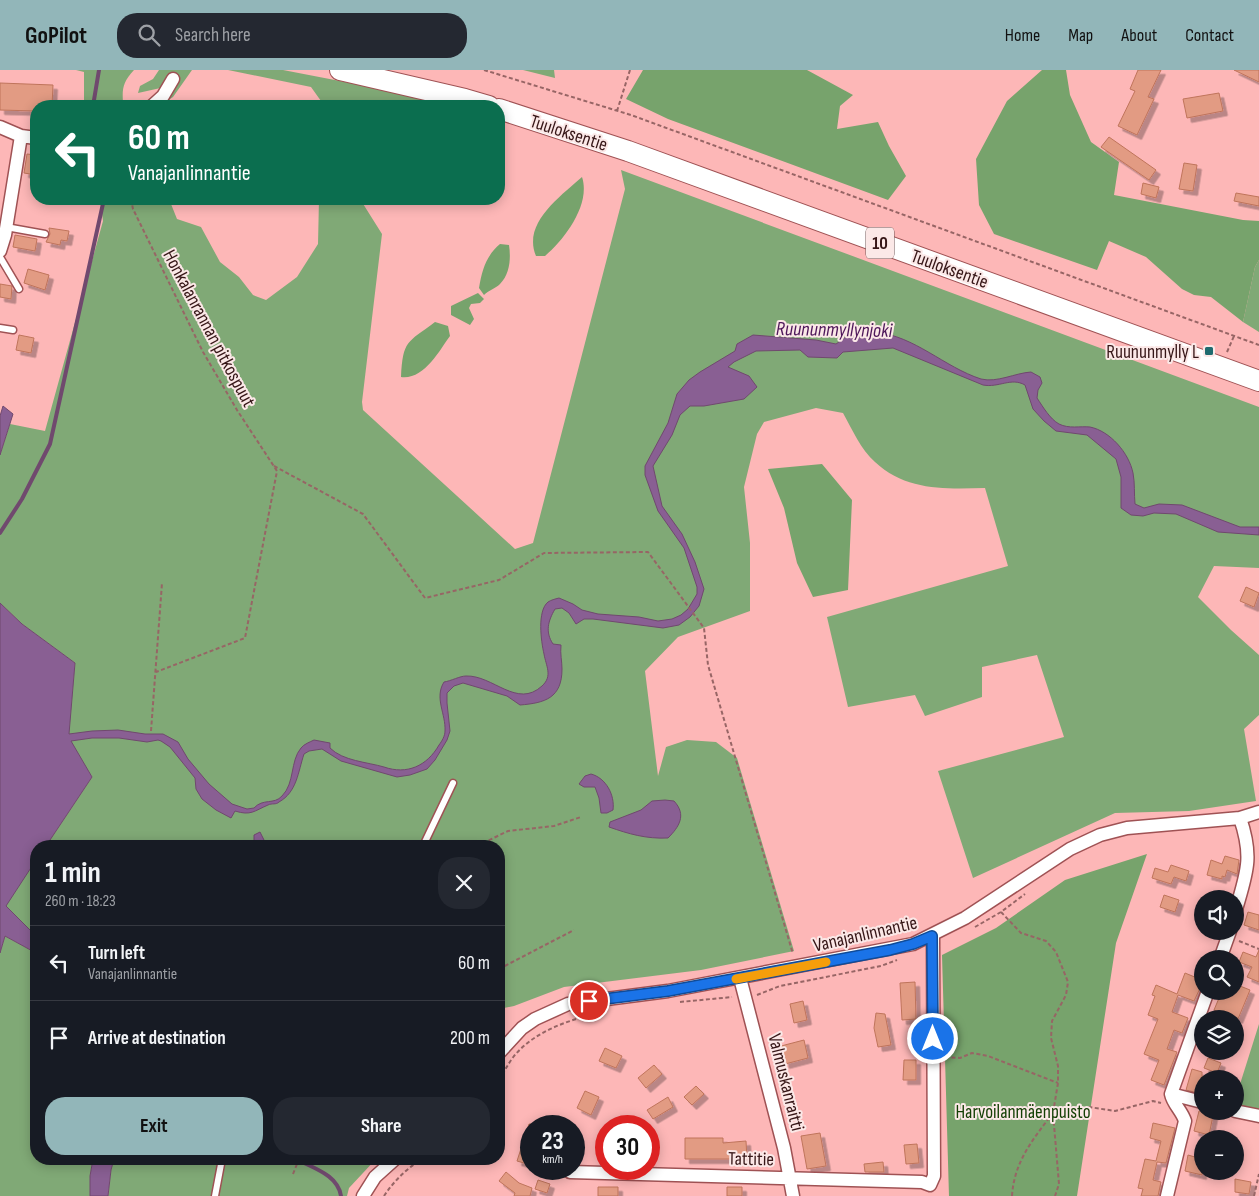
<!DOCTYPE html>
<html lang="en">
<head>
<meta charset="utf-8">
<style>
  :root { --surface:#171b24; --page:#242831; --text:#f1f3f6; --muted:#9ea1a6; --line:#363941; --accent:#92b6b9 }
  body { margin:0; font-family:"Sofia Sans Condensed",sans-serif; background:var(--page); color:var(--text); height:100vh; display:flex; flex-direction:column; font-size:19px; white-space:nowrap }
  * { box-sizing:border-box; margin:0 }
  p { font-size:16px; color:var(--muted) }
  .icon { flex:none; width:28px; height:28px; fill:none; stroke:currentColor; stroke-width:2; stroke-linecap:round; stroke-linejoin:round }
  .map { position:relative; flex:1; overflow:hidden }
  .panel { position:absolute; left:30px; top:770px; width:475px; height:325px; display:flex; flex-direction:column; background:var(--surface); border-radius:20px; box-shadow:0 2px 12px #0003 }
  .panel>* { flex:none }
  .guide { position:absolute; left:30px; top:30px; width:475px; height:105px; border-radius:20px; box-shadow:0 2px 12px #0003; background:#0b6e4f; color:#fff; overflow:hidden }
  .buttons { position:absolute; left:1194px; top:820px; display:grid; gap:10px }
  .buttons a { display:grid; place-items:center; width:50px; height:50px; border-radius:50%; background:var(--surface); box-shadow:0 2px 12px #0003; font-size:25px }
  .speed { position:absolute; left:520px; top:1045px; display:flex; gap:10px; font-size:25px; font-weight:700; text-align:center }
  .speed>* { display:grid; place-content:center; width:65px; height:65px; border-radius:50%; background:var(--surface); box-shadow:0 2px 12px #0003; line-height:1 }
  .speed small { font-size:12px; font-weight:400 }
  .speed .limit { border:8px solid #d22; background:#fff; color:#111 }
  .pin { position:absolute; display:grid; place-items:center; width:42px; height:42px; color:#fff; margin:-21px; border:2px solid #fff; border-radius:50%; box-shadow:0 1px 5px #0007 }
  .me { position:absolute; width:55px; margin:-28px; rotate:0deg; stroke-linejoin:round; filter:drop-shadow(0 0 4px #0008) }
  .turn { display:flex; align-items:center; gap:18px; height:105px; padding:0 15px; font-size:22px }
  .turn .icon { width:65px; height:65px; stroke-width:2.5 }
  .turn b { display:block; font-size:35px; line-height:42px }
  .round { display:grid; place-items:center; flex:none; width:52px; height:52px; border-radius:20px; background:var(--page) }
  .summary { display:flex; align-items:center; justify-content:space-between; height:85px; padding:0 15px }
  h1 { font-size:30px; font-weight:700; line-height:38px }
  .primary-button { display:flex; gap:10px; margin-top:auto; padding:10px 15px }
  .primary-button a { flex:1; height:58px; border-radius:20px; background:var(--accent); color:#111; font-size:20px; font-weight:700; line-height:58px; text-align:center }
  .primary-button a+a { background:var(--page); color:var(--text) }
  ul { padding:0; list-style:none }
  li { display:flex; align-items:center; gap:15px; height:75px; padding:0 15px; border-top:1px solid var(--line) }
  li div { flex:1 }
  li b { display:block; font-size:19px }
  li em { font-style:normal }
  header { display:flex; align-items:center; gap:30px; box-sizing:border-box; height:70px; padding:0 25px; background:var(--accent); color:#111 }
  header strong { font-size:24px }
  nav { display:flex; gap:28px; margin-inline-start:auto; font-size:18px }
  .search { width:350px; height:45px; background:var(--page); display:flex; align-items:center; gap:12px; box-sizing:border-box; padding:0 18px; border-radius:20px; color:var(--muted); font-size:19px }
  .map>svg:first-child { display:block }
  .green { fill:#80a976 }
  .forest { fill:#77a36c }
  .water { fill:#895f93; stroke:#70496e }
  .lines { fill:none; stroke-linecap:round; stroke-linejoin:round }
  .stream { stroke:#70496e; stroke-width:4 }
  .building { fill:#e29b83; stroke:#bf745b; filter:url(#shadow) }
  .service-casing { stroke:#9f5254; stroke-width:9 }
  .minor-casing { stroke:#9f5254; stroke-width:15 }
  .trunk-casing { stroke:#9f5254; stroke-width:22 }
  .path { stroke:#976565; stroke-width:2; stroke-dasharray:4 2.5; stroke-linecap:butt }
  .service { stroke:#fff; stroke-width:6 }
  .minor { stroke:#fff; stroke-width:12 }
  .trunk { stroke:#fff; stroke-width:20 }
  .route-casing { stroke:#114b97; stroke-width:12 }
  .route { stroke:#1a73e8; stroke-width:9 }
  .slow { stroke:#f59e0b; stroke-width:9 }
  .poi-dot { fill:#1f6b6f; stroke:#fbe8e7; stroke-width:2 }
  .labels { text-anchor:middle; stroke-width:4; stroke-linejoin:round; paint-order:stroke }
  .shield { fill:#fbe8e7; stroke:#715555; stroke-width:1 }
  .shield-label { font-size:18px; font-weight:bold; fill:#361617 }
  .street-label { font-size:19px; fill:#361617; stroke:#fbe8e7 }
  .poi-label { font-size:19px; fill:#361617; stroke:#fbe8e7; text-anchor:end }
  .park-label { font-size:19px; fill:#144005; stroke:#fbe8e7 }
  .water-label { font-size:20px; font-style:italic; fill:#4e175a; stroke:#fbe8e7 }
</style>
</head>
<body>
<header>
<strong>GoPilot</strong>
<div class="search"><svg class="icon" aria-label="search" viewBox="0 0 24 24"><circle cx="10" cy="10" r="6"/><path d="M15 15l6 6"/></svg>Search here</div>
<nav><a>Home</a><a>Map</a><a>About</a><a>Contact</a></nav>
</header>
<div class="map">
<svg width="1259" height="1126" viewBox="0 0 1259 1126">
  <defs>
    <filter id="shadow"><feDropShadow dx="4.5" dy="4.5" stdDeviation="0" flood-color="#0004"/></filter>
  </defs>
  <rect width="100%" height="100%" fill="#fdb7b7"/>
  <!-- green -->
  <path class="green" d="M76,0H134C123,12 122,18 123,33L115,36H84V2Z
    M159,0H192L173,27L167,31L176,9L165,17L138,23L140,16L153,9Z
    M228,0H283L371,17L451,36H321V31L311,17Z
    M523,0H554L555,8Z
    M621,100L1259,337V498L1214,496L1198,527L1231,560L1259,585V645L1244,659L1256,731L1189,741L1115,743L973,808L938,701L1064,667L1037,585L982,597V627L925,646L915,625L848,637L827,547L1008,496L985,418C945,419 906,421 875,392C861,380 852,359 843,343L816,338L764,352L757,364L744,417L750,473V541L678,567L645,601L658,706L666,677L687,670L716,672L737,688L794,881L701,900L564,917L514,936L499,939V776H46L92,707L68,668L75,593L22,554L0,533V385L10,354L45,361L103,151L100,129H169L177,149L201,157L220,192L239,207L253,225L266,230L297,207L318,174L319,129H360L382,164L362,332L363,340L515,479L533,473L625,119Z
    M1259,190V262L1243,252L1255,197Z
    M36,790V863L31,861L5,836Z
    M5,866L36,883V1089H93L90,1106V1126H0V883Z
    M1259,954V1046L1235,1041V1030Z
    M114,1089H376L349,1118L347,1126H108L111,1100Z"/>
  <!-- forest -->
  <path class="forest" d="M643,0H807L853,25L840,36L837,59L878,52L889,76L906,106L888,130L668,49L626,29Z
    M1042,0H1066L1070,25L1091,72L1119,92L1114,125L1243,150L1259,151V190L1255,197L1243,252L1211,227L1194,225L1182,219L1146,187L1109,171L1097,200L994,164L979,135L976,89L1007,31Z
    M582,107C591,134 565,169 545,186H536C522,153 561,126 582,107Z
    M500,174L509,175C511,188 510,204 500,214C496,218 489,220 484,225L479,218C482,200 486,186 500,174Z
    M478,223L484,229L480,233L471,234L469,238L474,249L470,255L451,245V236Z
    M435,252L448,256L450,266C439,281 424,310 401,307C403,270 407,273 435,252Z
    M822,394L852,430L848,520L813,527L797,493L784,438L768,399Z
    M1147,784L1116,873L1077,1126H949L942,885L996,858L1065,810Z"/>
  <!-- water -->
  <path class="water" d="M875,262C915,266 944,297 981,309C997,313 1015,303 1031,302L1040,307L1042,313L1038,320L1037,328C1043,337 1050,349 1059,354C1069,359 1080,356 1090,357C1110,361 1129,383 1133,403C1135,413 1134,424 1135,434L1144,438L1159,434L1182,435L1240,457H1259V465L1218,462L1176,444L1154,443L1143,446L1131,445L1121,438V407L1116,389L1087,365L1056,361L1044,351L1033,339L1025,315C1011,307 999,318 983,315L893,278L843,282L837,288L808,287L800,280L756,281L734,292L728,297L749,306L757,317L744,329L704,336H690L680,345L672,365L653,396L662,436L682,464L695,492L704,519L699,536L690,547L679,555L663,558L593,549H584L576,554L569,543L562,538L555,539C548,551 545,562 553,574L561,575C560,584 562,591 562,599C562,628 545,633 520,635L507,626L463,613L454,616L447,623V633L450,661L447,670L435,690L427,699L410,705L397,707L341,691L322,679L309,681L304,684C298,702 297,722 279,732C276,735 272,733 268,735C254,741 251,746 235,741L231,748L216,740L202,729L196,719L195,708L170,677L161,671L158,670L147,672L119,668H92L71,671L92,707L46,776H36V790L6,836L31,861L36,863V883L5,866L0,883V533L22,554L75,593L69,664L92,661L118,660L145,664H163L178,672L188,689L209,714L232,734L247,739L254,738C263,728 274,735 282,726C295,713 290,691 301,678C304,674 310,672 314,670L330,673V678C343,691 367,692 384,697C407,705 427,696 439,675C442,671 445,666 445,661C446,644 434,628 444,612C451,611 460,606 466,606C493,605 517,639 542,616C553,606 546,596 544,584C541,571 537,541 548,532C551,530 555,529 559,528L573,534L582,540L598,544L639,547L658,551L672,549L681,545L688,539L697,524V517L684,478L658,441L645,405V396L668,353L677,324L689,310L700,302L735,281L737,274L753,265L816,270L836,274L846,267Z
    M3,336L13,344L0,385V346Z
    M591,704C606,708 615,725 613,740L607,743H601L599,728L595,717H584L579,714L585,706Z
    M665,730L674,731C687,745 679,757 668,768C646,769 629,764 609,757L610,752L641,740L652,731Z
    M260,762L265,772L275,776H254V765Z
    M93,1089H114L111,1100L108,1126H90V1106Z"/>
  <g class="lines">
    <!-- stream -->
    <path class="stream" d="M93,36L99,0
      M0,463L22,429L50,374L104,129
      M295,1089L297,1090
      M300,1091C316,1099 338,1106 341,1126"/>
  </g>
  <!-- building -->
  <path class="building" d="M1138,0H1161L1148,27L1154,29L1137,65L1118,56L1135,21L1130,19Z
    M1234,0H1259V12Z
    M0,13L53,15L52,36H36V41L0,40Z
    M1219,23L1223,41L1187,48L1183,29Z
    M1109,67L1156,100L1149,110L1101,77Z
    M27,84L36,85V105L24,103Z
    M1184,93L1197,95L1193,121L1179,119Z
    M1143,113L1159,117L1156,128L1141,124Z
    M1236,123L1259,127V136L1234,131Z
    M49,158L69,161L67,171L61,170L60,175L46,172L50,164Z
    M15,165L37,169L35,181L13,177Z
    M28,199L49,205L45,220L24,213Z
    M0,214L12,216L11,229L0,227Z
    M19,265L34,268L31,283L16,280Z
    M1246,517L1259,523L1254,537L1240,531Z
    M1225,786L1239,790L1237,804L1227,800L1225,807L1222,806V809L1207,805L1211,790L1222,794Z
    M1171,795L1189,801L1186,811L1174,807L1171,814L1152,808L1155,798L1168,802Z
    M1164,825L1179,830L1175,842L1160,837Z
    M1248,842L1259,845V860L1244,855Z
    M1259,880V912L1247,907L1252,897L1239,892L1243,882L1256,887Z
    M1185,903L1202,910V914L1194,931L1178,925L1172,942L1188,948L1182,963L1174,960L1167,979L1177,982L1164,1015L1151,1010L1159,990L1144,984L1158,949L1148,945L1155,926L1152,925L1156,915L1177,924Z
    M915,912L916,949L902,950L900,913Z
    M1235,914L1250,920L1238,949L1214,940L1222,921H1235Z
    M803,931L807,950L794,953L790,934Z
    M876,943L885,944L891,975L878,977L874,958Z
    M804,970L808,988L785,994L781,976Z
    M605,978L622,986L616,998L599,991Z
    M1208,988L1221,993L1217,1003L1204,998Z
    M904,990H916V1010H903Z
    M654,995L662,1004L646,1018L638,1008Z
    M1192,999L1202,1002V1024L1186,1020Z
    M696,1016L704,1024L692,1035L684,1027Z
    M585,1021L599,1027L591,1045L577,1038Z
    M668,1027L673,1037L653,1049L647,1040Z
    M1199,1041H1214L1209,1065L1194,1061Z
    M1153,1053L1175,1058L1166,1093L1157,1092L1153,1110L1161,1112L1158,1126H1141L1143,1119L1138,1118L1145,1089L1156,1091L1161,1071L1150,1068Z
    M529,1054H531V1095L517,1091Z
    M820,1063L826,1096L807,1099L801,1066Z
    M685,1068H723V1073L746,1071L747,1089H685Z
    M917,1074L919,1093L906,1094L904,1075Z
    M1188,1085L1202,1089V1105L1185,1101Z
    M883,1092L884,1102H865L864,1094Z
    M506,1102L519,1113L532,1118L530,1126H514L515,1123L499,1111Z
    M1235,1109L1251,1112L1249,1124L1235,1122Z
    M538,1110L550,1114L547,1123L535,1119Z
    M598,1117H618V1126H598Z
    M727,1117H742V1126H727Z"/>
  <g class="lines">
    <!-- service casing -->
    <g class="service-casing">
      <path id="service" d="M6,157L45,164
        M0,187L19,219
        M0,258L13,260
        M423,776L453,713
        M215,1126L222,1089"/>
    </g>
    <!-- minor casing -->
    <g class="minor-casing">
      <path id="minor" d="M152,36L163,26L173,9
        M0,57L21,66L36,68
        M0,181L5,165L21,66
        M1235,843C1246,804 1254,789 1240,748
        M1220,889L1230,861
        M740,908L784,1078L793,1126
        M499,983L522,958L535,949L568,934L668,921L913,874L965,848L1070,779L1100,765L1127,758L1240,748L1259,742
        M1171,1024L1202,1032
        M1235,1041L1259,1046
        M570,1102L922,1112L930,1115L934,1106L933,866
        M363,1126L375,1107L395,1089
        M1167,1126L1185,1051C1182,1041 1173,1034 1171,1024L1208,921"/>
    </g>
    <!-- trunk casing -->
    <g class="trunk-casing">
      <path id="trunk" d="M340,0L465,29L489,36
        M499,39L628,81L1259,311"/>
    </g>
    <!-- path -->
    <path class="path" d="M484,0L631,45L1259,275
      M617,41L630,0
      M131,129L133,139L203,282L237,340L277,401L245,568L156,602
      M1227,282L1234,266
      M274,396L363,444L425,528L499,510L544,483L648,482L704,558L708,595L793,884
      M151,661L162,513
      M477,776L508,761L554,756L581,747
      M1001,842L1021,863L1046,871L1056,882L1068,912L1066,925L1052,951L1051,968L1058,996V1013L1053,1043L1059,1114L1055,1126
      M975,857L1001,842L1025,824
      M1239,871L1259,879
      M499,899L574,860
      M757,925L780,916L881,896L897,890
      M680,932L732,927
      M945,987L960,988L972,983L988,986L1058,1013
      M499,1010C504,1002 508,994 514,986C535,961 567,951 597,943
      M293,1104L299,1089
      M384,1126C394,1111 406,1099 422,1089
      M1012,1126C1014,1092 1033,1069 1053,1043L1089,1037L1115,1041L1153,1031L1161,1033
      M1254,1126L1259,1104"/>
    <!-- service -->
    <use href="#service" class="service"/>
    <!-- minor -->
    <use href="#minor" class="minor"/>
    <!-- trunk -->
    <use href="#trunk" class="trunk"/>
  </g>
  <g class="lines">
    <!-- route casing -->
    <g class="route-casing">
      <path id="route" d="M589,931L668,921L890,880L913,874L932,866L933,969"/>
    </g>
    <!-- route -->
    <use href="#route" class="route"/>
    <!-- slow -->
    <path class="slow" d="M736,909L826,892"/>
  </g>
  <!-- markers -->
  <rect class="poi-dot" x="1204" y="276" width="10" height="10" rx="2.5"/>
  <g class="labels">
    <!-- shield labels -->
    <rect class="shield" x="866" y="157.5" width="28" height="31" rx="4"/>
    <g class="shield-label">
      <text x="880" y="179">10</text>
    </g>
    <!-- street labels -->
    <g class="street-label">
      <text transform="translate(569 62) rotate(18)" y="7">Tuuloksentie</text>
      <text transform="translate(950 198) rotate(20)" y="7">Tuuloksentie</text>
      <text transform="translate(210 258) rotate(62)" y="7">Honkalanrannan pitkospuut</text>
      <text transform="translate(865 863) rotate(-13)" y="7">Vanajanlinnantie</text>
      <text transform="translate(787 1012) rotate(76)" y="7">Valmuskanraitti</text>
      <text transform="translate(751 1088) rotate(1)" y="7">Tattitie</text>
    </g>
    <!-- poi labels -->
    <g class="poi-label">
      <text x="1199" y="288">Ruununmylly L</text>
    </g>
    <!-- park labels -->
    <g class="park-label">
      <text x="1023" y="1048">Harvoilanmäenpuisto</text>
    </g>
    <!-- water labels -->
    <g class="water-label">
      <text transform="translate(834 259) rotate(1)" y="7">Ruununmyllynjoki</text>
    </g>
  </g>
</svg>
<div class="buttons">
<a><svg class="icon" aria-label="sound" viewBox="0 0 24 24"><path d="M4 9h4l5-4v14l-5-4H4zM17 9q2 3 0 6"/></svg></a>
<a><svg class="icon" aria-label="search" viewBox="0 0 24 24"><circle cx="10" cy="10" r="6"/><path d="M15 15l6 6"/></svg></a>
<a><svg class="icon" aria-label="layers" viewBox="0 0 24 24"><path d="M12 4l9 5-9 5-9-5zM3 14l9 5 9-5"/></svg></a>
<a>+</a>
<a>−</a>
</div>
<div class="speed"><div>23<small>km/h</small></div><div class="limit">30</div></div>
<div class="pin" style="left:589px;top:931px;background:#d93025"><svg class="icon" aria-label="arrive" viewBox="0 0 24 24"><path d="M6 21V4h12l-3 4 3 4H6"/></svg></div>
<svg class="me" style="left:933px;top:969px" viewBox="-20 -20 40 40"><circle r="17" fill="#1a73e8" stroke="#fff" stroke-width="3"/><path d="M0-11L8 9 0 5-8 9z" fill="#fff"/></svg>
<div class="guide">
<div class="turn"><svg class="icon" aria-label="left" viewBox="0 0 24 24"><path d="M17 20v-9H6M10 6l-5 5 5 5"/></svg><div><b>60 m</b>Vanajanlinnantie</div></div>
</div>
<section class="panel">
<div class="summary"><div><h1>1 min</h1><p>260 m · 18:23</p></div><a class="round"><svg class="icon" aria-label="close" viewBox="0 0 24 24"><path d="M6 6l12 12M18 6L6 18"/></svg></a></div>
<ul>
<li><svg class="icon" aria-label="left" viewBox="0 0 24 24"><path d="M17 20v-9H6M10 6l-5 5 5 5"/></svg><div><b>Turn left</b><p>Vanajanlinnantie</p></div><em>60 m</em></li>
<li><svg class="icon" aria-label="arrive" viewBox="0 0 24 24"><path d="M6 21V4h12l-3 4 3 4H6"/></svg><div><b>Arrive at destination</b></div><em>200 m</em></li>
</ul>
<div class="primary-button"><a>Exit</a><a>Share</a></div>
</section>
</div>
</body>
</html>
